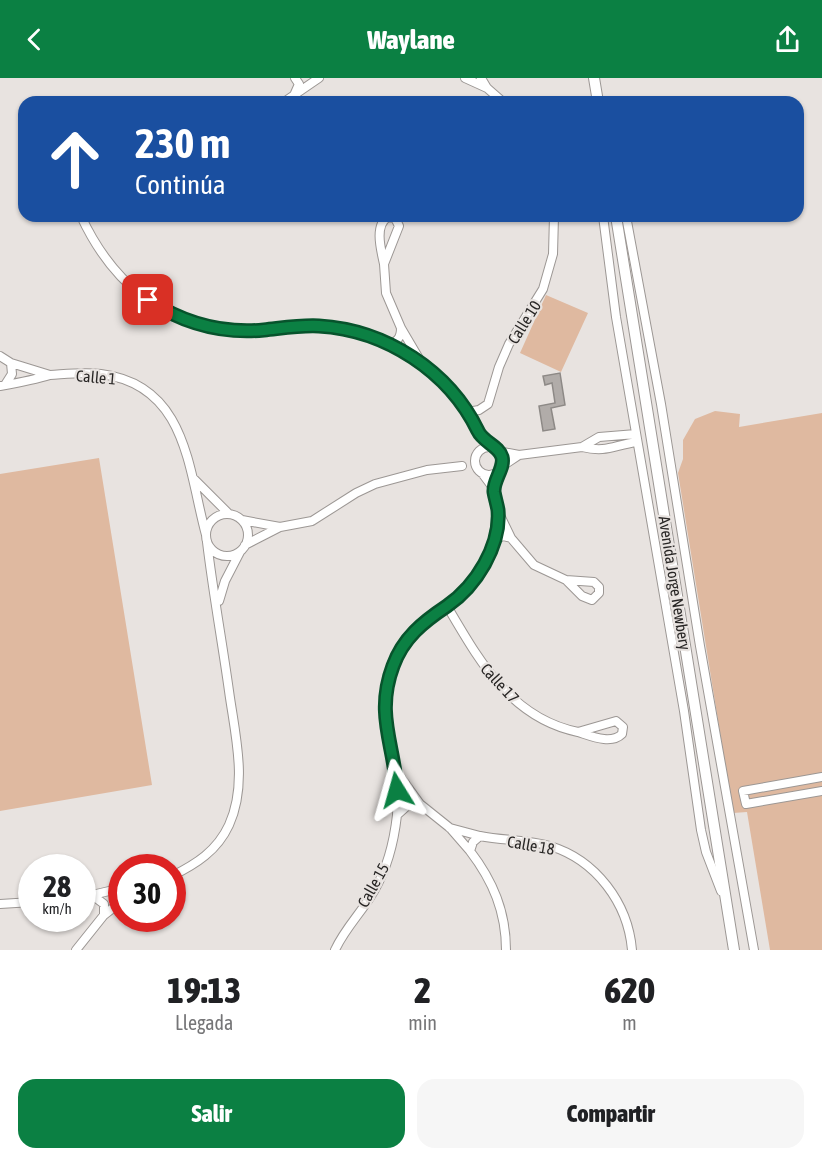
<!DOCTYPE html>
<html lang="es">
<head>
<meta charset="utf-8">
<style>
  :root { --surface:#fff; --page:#f6f6f6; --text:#202124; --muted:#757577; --accent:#0b8043 }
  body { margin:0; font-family:"Asap Condensed",sans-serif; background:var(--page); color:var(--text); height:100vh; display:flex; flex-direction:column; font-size:22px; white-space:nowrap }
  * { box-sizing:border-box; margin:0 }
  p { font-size:20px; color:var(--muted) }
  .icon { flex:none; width:33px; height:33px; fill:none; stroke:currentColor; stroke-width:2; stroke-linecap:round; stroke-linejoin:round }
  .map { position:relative; height:872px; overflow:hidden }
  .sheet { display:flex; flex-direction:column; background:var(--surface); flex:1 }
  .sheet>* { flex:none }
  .hud { position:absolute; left:18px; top:18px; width:786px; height:126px; border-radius:18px; box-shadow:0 2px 4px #0004; background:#1a4fa0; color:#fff; overflow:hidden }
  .speed { position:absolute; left:18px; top:776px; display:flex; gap:12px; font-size:30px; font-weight:700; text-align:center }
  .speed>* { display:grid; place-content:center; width:78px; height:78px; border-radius:50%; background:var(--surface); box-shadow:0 2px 4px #0004; line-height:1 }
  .speed small { font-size:15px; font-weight:400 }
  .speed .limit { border:9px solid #d22; background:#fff; color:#111 }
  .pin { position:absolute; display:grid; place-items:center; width:51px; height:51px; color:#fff; margin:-26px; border-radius:12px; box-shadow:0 3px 9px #0006 }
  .me { position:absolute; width:66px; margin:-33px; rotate:352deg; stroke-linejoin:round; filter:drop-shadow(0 0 4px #0008) }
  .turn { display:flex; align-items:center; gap:21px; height:126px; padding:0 18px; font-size:27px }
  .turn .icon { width:78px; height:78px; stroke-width:2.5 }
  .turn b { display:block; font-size:42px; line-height:51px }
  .eta { display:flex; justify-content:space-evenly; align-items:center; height:102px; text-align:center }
  .eta b { font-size:36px; font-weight:800; line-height:42px }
  .button { display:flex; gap:12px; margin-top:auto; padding:12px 18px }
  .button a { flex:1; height:69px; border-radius:18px; background:var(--accent); color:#fff; font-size:24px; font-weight:800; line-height:69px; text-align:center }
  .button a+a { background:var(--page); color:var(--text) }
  header { display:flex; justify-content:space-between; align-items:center; height:78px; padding:0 18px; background:var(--accent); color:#fff; font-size:27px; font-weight:800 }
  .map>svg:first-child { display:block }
  .green { fill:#dfb9a0 }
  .building { fill:#b1aca9; stroke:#8d8986; stroke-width:1.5 }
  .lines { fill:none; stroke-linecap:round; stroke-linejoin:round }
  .street-casing { stroke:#9c9794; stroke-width:10 }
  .secondary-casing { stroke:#9c9794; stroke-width:12 }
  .street { stroke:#fff; stroke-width:8 }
  .secondary { stroke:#fff; stroke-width:10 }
  .route-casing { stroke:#07532c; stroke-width:15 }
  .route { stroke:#0b8043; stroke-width:10 }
  .labels { text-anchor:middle; stroke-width:4.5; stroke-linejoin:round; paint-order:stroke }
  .street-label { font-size:16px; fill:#282625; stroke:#e8e3e0 }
</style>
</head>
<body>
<header><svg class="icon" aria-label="back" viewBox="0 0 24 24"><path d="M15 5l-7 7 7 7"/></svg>Waylane<svg class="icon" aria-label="share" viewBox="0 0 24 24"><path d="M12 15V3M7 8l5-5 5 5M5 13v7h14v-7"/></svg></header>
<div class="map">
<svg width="822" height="872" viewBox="0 0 822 872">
  <rect width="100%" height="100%" fill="#e8e3e0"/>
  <!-- green -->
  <path class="green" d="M546,217L588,235L561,294L520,275Z
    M715,333L740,336L739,349L822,335V872H770L747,734L733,735L678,395L683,381V362L695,341Z
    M99,380L152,707L0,733V396Z"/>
  <!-- building -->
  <path class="building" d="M560,295L565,327L551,330L555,351L543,353L539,328L555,325L552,305L545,307L543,298Z"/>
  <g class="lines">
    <!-- street casing -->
    <g class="street-casing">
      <path id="street" d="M295,0L299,6L295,15
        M465,0L487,10
        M481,0L487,10L503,24
        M284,24L319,0
        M81,138C111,203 164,250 239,253C257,254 275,250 293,248C326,246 356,253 387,266
        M603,138L616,239L684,633L701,752L706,774L721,813
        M626,138L661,326L700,568L754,872
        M388,139L395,140L399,148L384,186C381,172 374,147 388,139Z
        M384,186L386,215L401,250
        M0,278L11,285
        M421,284L401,250C401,260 397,265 387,266C432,287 459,314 480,358
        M50,297C67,296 84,294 101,296C187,307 188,391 206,457
        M0,308C17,305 34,302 50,297L11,285L12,296L5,307
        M468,334L479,332L488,326L499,289L509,266L543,211L553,176L554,138
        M636,356L599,359L582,369C607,375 614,367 637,364
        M475 383a14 14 0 1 1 28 0a14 14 0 1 1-28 0Z
        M498,373L519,377L501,389
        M519,377L582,369
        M482,395L494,411L499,392
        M193,400L229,436
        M494,411L498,433L511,460L503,458L493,462L498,433
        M206 457a21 21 0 1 1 42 0a21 21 0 1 1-42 0Z
        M242,442L280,449L245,467
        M280,449L312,443L356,415L375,406L427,392L462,388
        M511,460L534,487L566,502
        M566,502L594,504L599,509V515L592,522L582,518Z
        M219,523L225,503L240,474
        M447,528C479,582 510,640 578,654
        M616,643L623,649L622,656C611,667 591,658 578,654Z
        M396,693L420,726L407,728L397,737C400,684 374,641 393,588C400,569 414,549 431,537C442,529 454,523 464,513C479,499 487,482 493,462
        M822,699L743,713L746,726L822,713
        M420,726L450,750L470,773L473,764L480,758L450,750
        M480,758C503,763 527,761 550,768C596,782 628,825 632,872
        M470,773C493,803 506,834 506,872
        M172,798C196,786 217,773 229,747C248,705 235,657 229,613C222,563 213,514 207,464
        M82,818L92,817
        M0,826L32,824
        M104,837V826L92,817L122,810
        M76,872L104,837L122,823
        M335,872C345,850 362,834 374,813C388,789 394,764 397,737"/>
    </g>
    <!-- secondary casing -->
    <g class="secondary-casing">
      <path id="secondary" d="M594,0L598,24
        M616,138L734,872"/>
    </g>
    <!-- street -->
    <use href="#street" class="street"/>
    <!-- secondary -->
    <use href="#secondary" class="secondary"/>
  </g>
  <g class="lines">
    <!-- route casing -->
    <g class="route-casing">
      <path id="route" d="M148,222C183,245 222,256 264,252C283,250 300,247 319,248C386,252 449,293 478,353C483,364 499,368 502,379C505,390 493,402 494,414C495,420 497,426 498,432C501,468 476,508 447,528C423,544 403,560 393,588C375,636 394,666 397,712"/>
    </g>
    <!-- route -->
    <use href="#route" class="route"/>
  </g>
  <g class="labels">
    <!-- street labels -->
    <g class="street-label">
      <text transform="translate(524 244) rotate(-58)" y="6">Calle 10</text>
      <text transform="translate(96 299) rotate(5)" y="6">Calle 1</text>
      <text transform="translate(675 505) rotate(81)" y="6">Avenida Jorge Newbery</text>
      <text transform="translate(500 605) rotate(47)" y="6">Calle 17</text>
      <text transform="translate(531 767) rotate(10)" y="6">Calle 18</text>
      <text transform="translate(373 807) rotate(-61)" y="6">Calle 15</text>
    </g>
  </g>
</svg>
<div class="speed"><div>28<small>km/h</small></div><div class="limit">30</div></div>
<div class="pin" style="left:148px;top:222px;background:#d93025"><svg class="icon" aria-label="arrive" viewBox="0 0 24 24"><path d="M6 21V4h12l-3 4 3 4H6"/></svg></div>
<svg class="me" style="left:397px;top:712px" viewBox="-20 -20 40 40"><path d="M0-17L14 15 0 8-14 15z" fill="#0b8043" stroke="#fff" stroke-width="4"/></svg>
<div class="hud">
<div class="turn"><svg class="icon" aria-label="ahead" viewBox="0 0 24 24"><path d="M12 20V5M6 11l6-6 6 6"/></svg><div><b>230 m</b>Continúa</div></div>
</div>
</div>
<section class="sheet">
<div class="eta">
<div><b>19:13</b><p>Llegada</p></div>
<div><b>2</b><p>min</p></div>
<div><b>620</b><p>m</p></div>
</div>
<div class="button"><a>Salir</a><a>Compartir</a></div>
</section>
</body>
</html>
